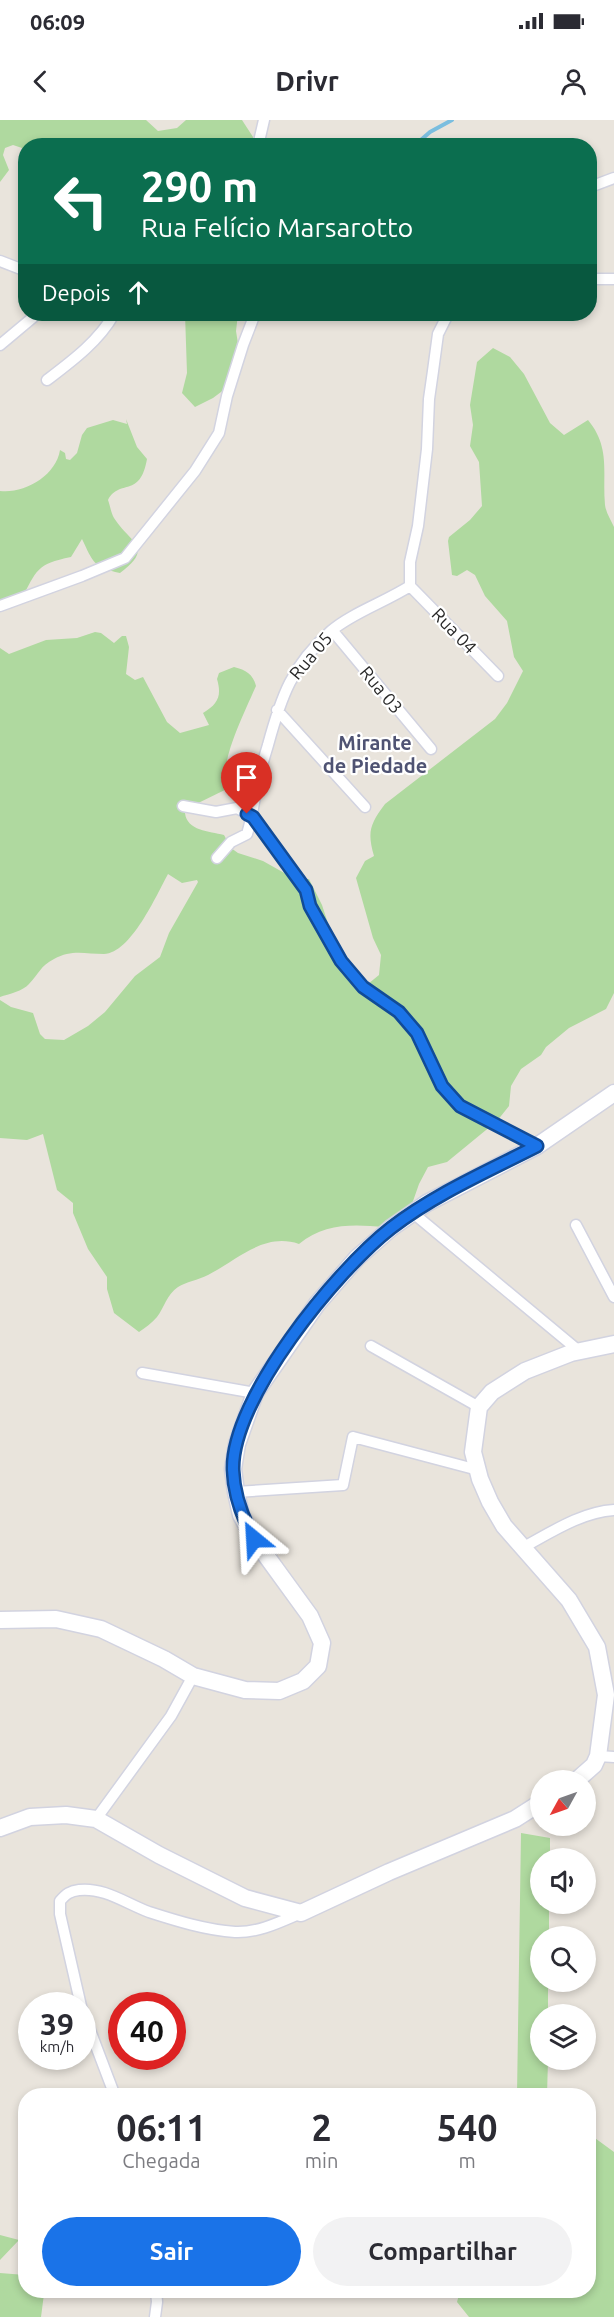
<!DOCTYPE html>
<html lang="pt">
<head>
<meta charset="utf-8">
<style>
  :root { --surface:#fff; --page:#f2f2f3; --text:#2b2b33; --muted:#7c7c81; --accent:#1a73e8 }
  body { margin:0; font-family:Ubuntu,sans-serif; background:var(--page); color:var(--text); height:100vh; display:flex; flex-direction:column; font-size:22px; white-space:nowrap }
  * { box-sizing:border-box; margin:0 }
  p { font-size:20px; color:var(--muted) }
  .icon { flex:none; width:33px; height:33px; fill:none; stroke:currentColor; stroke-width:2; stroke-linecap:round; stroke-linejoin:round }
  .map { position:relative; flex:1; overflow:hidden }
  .panel { position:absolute; left:18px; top:1968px; width:578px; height:210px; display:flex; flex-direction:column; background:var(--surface); border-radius:24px; box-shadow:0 3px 9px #0003 }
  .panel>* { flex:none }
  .hud { position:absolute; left:18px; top:18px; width:579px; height:183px; border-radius:24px; box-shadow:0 3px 9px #0003; background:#0b6e4f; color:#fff; overflow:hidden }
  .needle { width:39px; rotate:230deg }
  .tools { position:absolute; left:530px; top:1650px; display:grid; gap:12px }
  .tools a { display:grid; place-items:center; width:66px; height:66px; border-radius:50%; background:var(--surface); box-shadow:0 3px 9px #0003; font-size:30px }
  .speed { position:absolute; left:18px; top:1872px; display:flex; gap:12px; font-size:30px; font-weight:700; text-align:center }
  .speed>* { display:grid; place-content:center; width:78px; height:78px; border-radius:50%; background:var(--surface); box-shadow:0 3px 9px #0003; line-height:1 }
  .speed small { font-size:15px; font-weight:400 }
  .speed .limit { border:9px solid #d22; background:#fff; color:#111 }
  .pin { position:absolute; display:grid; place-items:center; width:51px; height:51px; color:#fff; margin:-62px -26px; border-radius:50% 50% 50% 0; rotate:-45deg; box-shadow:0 0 6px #0007 }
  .pin .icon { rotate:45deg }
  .me { position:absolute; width:66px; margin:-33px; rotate:333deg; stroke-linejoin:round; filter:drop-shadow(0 0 4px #0008) }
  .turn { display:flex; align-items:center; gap:21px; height:126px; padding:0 24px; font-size:27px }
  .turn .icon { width:78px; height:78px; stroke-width:2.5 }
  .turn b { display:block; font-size:42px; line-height:51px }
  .then { display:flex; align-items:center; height:57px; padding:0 24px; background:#0003; gap:12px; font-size:22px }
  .eta { display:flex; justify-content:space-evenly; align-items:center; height:102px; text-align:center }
  .eta b { font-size:36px; font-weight:700; line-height:42px }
  .button { display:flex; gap:12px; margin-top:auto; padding:12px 24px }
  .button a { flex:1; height:69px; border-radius:36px; background:var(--accent); color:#fff; font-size:24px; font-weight:700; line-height:69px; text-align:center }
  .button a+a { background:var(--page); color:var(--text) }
  .status { display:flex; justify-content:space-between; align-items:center; height:42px; padding:0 30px; background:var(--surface); direction:ltr }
  .status svg { height:16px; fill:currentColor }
  header { display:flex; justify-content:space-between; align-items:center; height:78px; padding:0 24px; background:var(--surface); font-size:27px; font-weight:700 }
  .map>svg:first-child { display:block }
  .green { fill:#afd99f }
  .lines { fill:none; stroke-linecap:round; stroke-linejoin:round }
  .stream { stroke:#7bbedf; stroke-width:4 }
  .street-casing { stroke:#d2d3e0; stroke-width:13 }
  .secondary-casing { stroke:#d2d3e0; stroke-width:19 }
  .street { stroke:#fff; stroke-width:10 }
  .secondary { stroke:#fff; stroke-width:16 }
  .route-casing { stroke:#114b97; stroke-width:15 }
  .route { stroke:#1a73e8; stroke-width:10 }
  .labels { text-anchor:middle; stroke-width:4.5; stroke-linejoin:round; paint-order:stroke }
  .street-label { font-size:18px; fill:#292929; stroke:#fff }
  .neighbourhood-label { font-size:20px; font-weight:bold; fill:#4f5373; stroke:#fff }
</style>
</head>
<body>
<div class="status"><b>06:09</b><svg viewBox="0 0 49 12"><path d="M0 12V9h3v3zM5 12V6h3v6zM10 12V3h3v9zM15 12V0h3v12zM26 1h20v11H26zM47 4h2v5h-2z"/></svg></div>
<header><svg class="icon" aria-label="back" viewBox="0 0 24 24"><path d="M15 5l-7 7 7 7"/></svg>Drivr<svg class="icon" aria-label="person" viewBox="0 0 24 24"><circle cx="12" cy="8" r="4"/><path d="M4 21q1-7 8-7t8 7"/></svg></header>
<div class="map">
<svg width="614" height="2197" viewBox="0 0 614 2197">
  <rect width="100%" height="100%" fill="#e9e4dc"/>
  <!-- green -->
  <path class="green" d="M0,0H146L158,11L177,8L186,0H242L253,17L252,26H26L25,29L13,25L5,28L3,35L9,50L0,62Z
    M185,194H238L236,211L239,230L229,266L213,278L195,287L182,273L187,253Z
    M493,228L510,237L524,254L550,303L564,315L588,300C611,328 602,353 605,385C606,393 611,400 614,407V873L606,889L569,908L546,927L541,935L521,949L511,966L509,986L497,1001L447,1042L428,1047L419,1064L412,1084L384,1107C353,1104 324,1103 299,1124C264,1112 237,1140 208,1155C198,1160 186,1162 178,1167C167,1174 164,1188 157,1197C152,1203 145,1208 139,1212L114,1193L107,1169V1157L88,1129L73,1093V1083L57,1070L43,1014L27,1020L0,1018V880L11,887L33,893L40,914L45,919L64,920L88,906L105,892L135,856L160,837L169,813L198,762L197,760L182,763L168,754C156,776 131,833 104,834C85,834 72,829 54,839C40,846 39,854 29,864C23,871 9,874 0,877V528L9,534L46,520L77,518L95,512L101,513L114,523L122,516H126L129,527L126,554L135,560L143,557L167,602L180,613L209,605L203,593C218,584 222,576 217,559L219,553L234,547C246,550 253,554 256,566C249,582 224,634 227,648C229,654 234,657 235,665L188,688L185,693C187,711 209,711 224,715L231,728L238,733L263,741L295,759H309L322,785L340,840L363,868L379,855L381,835L373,818L356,758L365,741L374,736C367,712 370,704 385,684L495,599L507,583L523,551L514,537L507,501L485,476L475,455L467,450L457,456L452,455L448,421L449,417L470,400L482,386L479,342L470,326L473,305L470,285L477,242Z
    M126,299L137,327L147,339C140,379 120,358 108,380C110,385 111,393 114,398C130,423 155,427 120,453C93,447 93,442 82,419L71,437C36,444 37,450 21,480L0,488V371C24,374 56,356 60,330L65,333L66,339L70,340L77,333L82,315L87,308L113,300L127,304Z
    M521,1713L550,1718V1738H540V1784H549V1816H540V1862H548V1894H540V1940H548L547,1975H517Z
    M588,2013L614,2032V2197H469L457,2182L460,2171L588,2170Z
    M0,2115L19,2120L0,2140Z
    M0,2153L25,2155L26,2170L41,2171L44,2174L41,2197H0Z"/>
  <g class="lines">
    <!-- stream -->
    <path class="stream" d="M414,26L430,12L452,0"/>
    <!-- street casing -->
    <g class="street-casing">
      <path id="street" d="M258,26L264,0
        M590,67L614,58
        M0,141L26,151
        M590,159H614
        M0,225L37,194
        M47,260C72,241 99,221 114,194
        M410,466V442L418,406L427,329L429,279L433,251L438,214L448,194
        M410,466L498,556
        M0,486L82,456L125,438L195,351L219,313L227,276L243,225L253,199L257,194
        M332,510L431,629
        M277,590L365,687
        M183,686L216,692L237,688L253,697L306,770L310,786L341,841L363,867L399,892L417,913L442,966L460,986L537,1026
        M217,738L231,722L247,714C252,698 254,682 257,665C260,652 264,638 268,625C281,577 292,545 331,511C352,493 385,482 410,466
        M413,1093L579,1231
        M576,1105L614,1177
        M371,1226L479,1287
        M142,1253L255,1273
        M236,1372L343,1365L353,1317L478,1350
        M522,1428C550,1413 581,1392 614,1390
        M598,1636L614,1637
        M96,1699L171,1596L193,1556
        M81,1886L60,1794V1781C66,1774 70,1771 79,1770C104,1767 127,1784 149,1792C177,1801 206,1810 235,1812C258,1813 280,1802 301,1793
        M82,1889L115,1976
        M155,2197L157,2182L156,2170"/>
    </g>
    <!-- secondary casing -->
    <g class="secondary-casing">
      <path id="secondary" d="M0,1500L56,1499L101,1509L164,1539L193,1556L245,1570L279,1571L303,1561L318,1546L322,1523L310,1496L254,1419L241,1395L236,1372L233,1349L237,1324L255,1273L317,1184L357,1138L391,1108L427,1083L537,1026L614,973
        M577,1660L594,1645L598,1636L606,1575L597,1527L569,1480L504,1406L490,1382L480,1359L473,1332L479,1287L492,1272L525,1251L571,1233L614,1224
        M0,1708L30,1697L66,1695L96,1699L159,1735L245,1778L301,1793L389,1752L515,1699L540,1683"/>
    </g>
    <!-- street -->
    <use href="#street" class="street"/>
    <!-- secondary -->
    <use href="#secondary" class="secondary"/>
  </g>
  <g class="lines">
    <!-- route casing -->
    <g class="route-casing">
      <path id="route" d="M247,694L253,697L306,770L310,786L341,841L363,867L399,892L417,913L442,966L460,986L537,1026C488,1051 435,1074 391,1108C336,1151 231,1279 233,1350C234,1376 242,1397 254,1419"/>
    </g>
    <!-- route -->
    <use href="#route" class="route"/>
  </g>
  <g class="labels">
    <!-- street labels -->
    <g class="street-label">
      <text transform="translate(454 511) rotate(46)" y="6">Rua 04</text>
      <text transform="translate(311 536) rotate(-50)" y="6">Rua 05</text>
      <text transform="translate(381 570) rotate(50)" y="6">Rua 03</text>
    </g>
    <!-- neighbourhood labels -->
    <g class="neighbourhood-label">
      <text x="375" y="630">Mirante<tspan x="375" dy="23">de Piedade</tspan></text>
    </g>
  </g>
</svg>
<div class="tools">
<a><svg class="needle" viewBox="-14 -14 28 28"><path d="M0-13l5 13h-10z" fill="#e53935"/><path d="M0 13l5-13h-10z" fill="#7c7c81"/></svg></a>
<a><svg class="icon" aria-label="sound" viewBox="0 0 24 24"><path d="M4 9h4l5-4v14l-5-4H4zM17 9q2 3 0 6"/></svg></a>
<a><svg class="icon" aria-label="search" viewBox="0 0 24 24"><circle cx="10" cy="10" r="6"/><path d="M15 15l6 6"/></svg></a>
<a><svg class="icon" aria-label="layers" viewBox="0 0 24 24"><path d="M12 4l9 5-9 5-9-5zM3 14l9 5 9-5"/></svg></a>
</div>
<div class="speed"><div>39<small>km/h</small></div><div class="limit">40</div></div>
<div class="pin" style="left:247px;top:694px;background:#d93025"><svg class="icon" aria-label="arrive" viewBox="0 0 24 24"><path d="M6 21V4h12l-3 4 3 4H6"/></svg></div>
<svg class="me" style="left:254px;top:1419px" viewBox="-20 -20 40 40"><path d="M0-17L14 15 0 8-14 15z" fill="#1a73e8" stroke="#fff" stroke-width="4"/></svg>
<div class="hud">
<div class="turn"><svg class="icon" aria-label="left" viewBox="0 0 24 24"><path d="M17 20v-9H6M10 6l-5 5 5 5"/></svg><div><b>290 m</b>Rua Felício Marsarotto</div></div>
<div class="then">Depois<svg class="icon" aria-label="ahead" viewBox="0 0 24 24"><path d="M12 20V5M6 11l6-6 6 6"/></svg></div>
</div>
<section class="panel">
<div class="eta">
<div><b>06:11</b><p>Chegada</p></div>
<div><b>2</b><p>min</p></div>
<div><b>540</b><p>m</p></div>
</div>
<div class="button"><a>Sair</a><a>Compartilhar</a></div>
</section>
</div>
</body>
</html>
